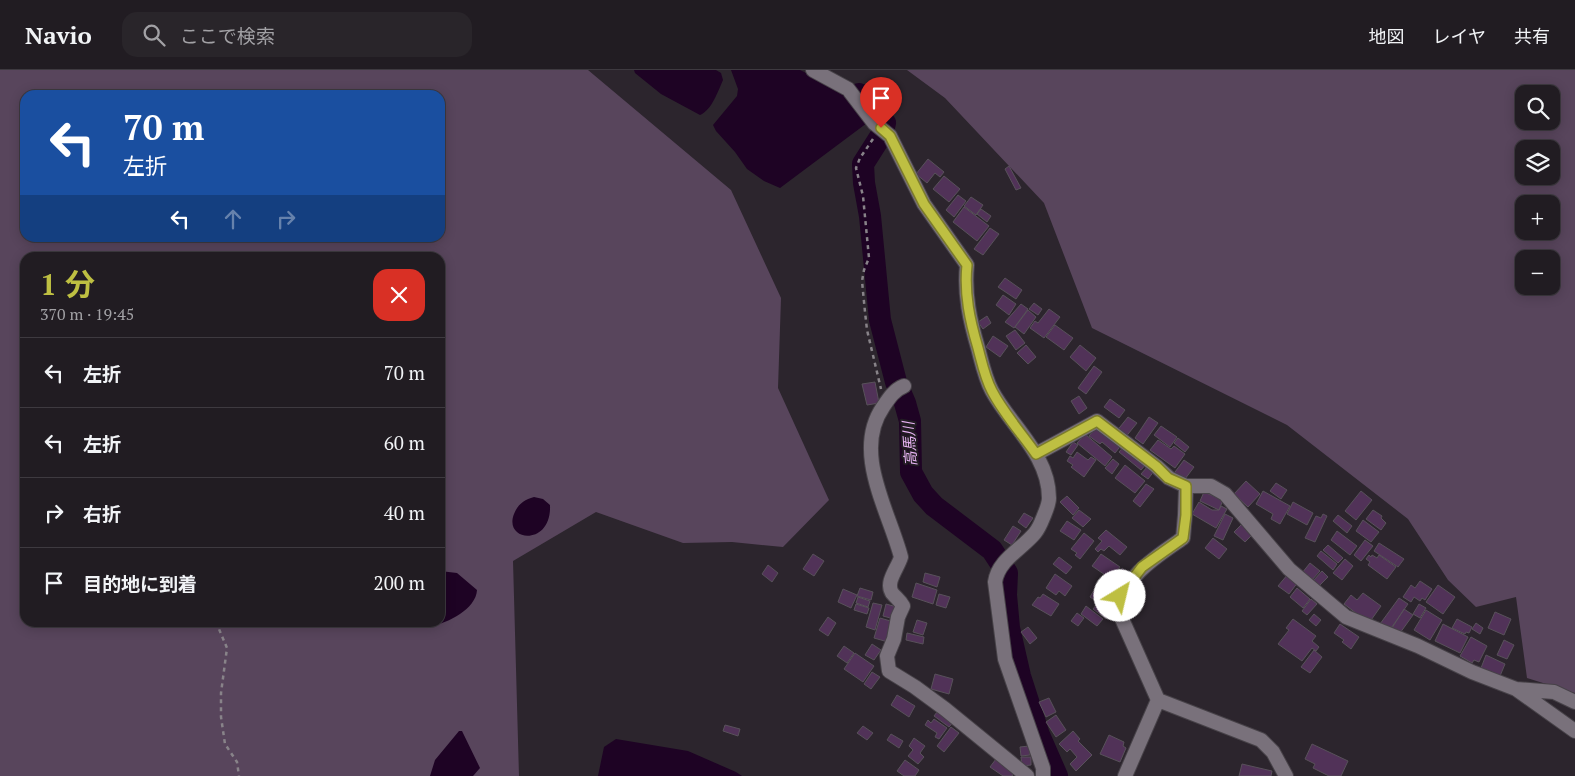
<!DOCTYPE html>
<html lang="ja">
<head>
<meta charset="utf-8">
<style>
  :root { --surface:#211c22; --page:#29252a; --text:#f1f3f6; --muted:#a2a1a5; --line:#3e3a40; --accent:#bebf42 }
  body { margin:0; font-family:"PT Serif","Noto Sans JP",serif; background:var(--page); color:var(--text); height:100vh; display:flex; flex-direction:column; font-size:19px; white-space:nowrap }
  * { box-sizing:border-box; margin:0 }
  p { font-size:16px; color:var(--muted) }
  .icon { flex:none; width:28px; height:28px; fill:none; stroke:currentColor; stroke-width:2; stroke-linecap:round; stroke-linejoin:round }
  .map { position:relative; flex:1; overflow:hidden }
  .drawer { position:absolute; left:20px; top:182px; width:425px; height:375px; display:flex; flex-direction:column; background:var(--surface); border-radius:15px; box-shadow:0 2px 12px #0003,0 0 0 1px var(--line) }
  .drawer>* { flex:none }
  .hud { position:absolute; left:20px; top:20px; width:425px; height:152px; border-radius:15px; box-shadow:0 2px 12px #0003,0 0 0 1px var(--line); background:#1a4fa0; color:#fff; overflow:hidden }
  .fabs { position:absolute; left:1515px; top:15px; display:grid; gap:10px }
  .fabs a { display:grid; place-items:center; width:45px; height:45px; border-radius:10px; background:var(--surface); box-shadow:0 2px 12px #0003,0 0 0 1px var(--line); font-size:25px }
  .pin { position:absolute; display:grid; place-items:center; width:42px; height:42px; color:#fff; margin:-51px -21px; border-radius:50% 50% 50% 0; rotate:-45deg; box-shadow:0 0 5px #0007 }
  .pin .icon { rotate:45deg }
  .me { position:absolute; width:55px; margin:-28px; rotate:36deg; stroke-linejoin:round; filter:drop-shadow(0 0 4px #0008) }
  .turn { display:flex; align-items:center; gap:18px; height:105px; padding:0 20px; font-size:22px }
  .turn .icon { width:65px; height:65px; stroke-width:2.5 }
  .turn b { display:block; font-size:35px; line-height:42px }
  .lanes { display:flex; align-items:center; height:48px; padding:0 20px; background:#0003; justify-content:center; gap:25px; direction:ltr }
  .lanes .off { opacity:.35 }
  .round { display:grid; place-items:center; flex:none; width:52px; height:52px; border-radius:15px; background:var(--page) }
  .headline { display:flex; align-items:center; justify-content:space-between; height:85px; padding:0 20px }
  h1 { font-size:30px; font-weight:700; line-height:38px; color:var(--accent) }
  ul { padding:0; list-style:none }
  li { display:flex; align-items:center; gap:15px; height:70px; padding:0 20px; border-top:1px solid var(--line) }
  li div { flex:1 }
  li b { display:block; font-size:19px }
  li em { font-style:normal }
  header { display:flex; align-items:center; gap:30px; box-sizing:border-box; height:70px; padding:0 25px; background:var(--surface); border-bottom:1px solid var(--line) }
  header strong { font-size:24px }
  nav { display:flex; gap:28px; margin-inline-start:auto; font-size:18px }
  .search { width:350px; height:45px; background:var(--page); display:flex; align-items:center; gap:12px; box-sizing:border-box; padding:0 18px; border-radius:15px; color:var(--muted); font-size:19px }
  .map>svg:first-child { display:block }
  .green { fill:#58455c; fill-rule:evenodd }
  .water { fill:#1e0324 }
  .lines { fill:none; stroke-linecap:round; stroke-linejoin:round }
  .river { stroke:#1e0324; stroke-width:22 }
  .building { fill:#513258; stroke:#58515a }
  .minor-casing { stroke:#474248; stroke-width:16 }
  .path { stroke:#888389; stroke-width:2.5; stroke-dasharray:4 4; stroke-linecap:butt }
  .minor { stroke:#79717b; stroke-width:14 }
  .route-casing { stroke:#7c7c2b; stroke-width:12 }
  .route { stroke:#bebf42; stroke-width:9 }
  .labels { text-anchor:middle; stroke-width:4; stroke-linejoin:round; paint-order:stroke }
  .water-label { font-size:15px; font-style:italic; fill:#e8b4f4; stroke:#221c23 }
</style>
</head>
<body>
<header>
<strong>Navio</strong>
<div class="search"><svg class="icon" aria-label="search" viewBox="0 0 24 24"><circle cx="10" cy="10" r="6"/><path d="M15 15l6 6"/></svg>ここで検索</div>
<nav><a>地図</a><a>レイヤ</a><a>共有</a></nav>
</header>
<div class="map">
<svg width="1575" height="706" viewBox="0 0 1575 706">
  <rect width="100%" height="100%" fill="#2c252d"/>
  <!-- green -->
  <path class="green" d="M0,0H588L731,120L781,228L778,318L829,430L783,477L732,472L683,473L596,442L513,491L519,706H0ZM25,25H440V168H25ZM25,188H440V552H25Z
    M907,0H1575V623L1527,608L1516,527L1476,537L1448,510L1408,449L1287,355L1092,258L1044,133L945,28ZM1524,24H1551V51H1524ZM1524,79H1551V106H1524ZM1524,134H1551V161H1524ZM1524,189H1551V216H1524Z"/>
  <!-- water -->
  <path class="water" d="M634,0H716L721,3L723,10C718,21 712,40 700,45L661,24L635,3Z
    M731,0H800L841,20L867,53L780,118L764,111L747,99L735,82L716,61L713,55L737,26L738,19Z
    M534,427L543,429L550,435C552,477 503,472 514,444C518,434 524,430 534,427Z
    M440,501L457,503L477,520C476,539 448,553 431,556L429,553L440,552Z
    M459,661H462L480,698L473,706H430L435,690Z
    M616,669L688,681L736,702L742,706H598L604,677Z"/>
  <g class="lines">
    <!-- river -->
    <path class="river" d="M859,24L867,36L885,53L882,64L863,94L864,113L870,146L880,250L896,312L905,333L910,351L911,402L923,424L934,436L992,480L1007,503L1006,525L1009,558L1020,606L1039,665L1057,706"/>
  </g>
  <!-- building -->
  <path class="building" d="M928,89L944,102L940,107L935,103L927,113L916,104Z
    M1009,96L1021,118L1016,120L1005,99Z
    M944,106L960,119L949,132L933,119Z
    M958,125L966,131L954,147L946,140Z
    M971,127L983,135L976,145L964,136Z
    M964,137L989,156L977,171L953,152Z
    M981,139L991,146L987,152L977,144Z
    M990,158L999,164L983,185L974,179Z
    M1005,208L1022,220L1016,229L998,217Z
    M1003,225L1016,234L1009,245L996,235Z
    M1034,233L1042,239L1038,245L1029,239Z
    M1021,234L1028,239L1014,258L1005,252Z
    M1049,239L1060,247L1044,268L1030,258L1035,251L1038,253Z
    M1028,240L1036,247L1024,264L1015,257Z
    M987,246L991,253L983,259L978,252Z
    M1055,255L1073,268L1064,280L1046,267Z
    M1015,260L1025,273L1016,280L1006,266Z
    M993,266L1008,276L1000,287L986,277Z
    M1026,275L1036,287L1028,294L1017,283Z
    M1080,275L1096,288L1086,301L1070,287Z
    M1094,296L1102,302L1086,324L1078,318Z
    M875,312L879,333L867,335L862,314Z
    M1079,326L1087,338L1079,344L1071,331Z
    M1110,329L1125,340L1119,348L1104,337Z
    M1128,347L1137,353L1124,369L1116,362Z
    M1149,347L1158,353L1143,374L1135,368Z
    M1161,356L1177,367L1170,377L1154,365Z
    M1096,357L1123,373L1115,383L1102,372L1100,374L1089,366Z
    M1085,364L1112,387L1105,396L1077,373Z
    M1178,368L1189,377L1185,382L1174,373Z
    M1158,370L1171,379L1174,376L1185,384L1175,398L1150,380Z
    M1073,372L1078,375L1071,385L1066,382Z
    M1125,375L1147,393L1141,400L1119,382Z
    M1077,382L1088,390L1091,387L1096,390L1084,407L1071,397L1073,395L1067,391L1070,386L1073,388Z
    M1113,389L1119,394L1112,404L1105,398Z
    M1184,390L1194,397L1182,413L1172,406Z
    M1125,395L1145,411L1135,423L1115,408Z
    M1148,396L1155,400L1148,409L1141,404Z
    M1246,411L1260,424L1248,437L1234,424Z
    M1276,413L1287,420L1281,429L1270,421Z
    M1146,414L1154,419L1140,437L1133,431Z
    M1263,421L1290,436L1280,454L1271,449L1273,444L1256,434Z
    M1361,421L1372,430L1356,450L1345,441Z
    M1204,422L1223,430L1219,440L1200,431Z
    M1067,426L1079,438L1073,445L1060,432Z
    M1199,432L1212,440H1219L1221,436L1227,439L1216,458L1192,444Z
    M1293,432L1313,443L1307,455L1287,444Z
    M1079,440L1091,449L1083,457L1072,448Z
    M1373,440L1382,446L1381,448L1386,453L1381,460L1366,449Z
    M1024,443L1033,448L1026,458L1018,452Z
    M1225,444L1233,448L1223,470L1214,466Z
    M1323,444L1327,446L1315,472L1305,468L1316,446L1321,448Z
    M1338,445L1352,456L1347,463L1333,451Z
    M1363,450L1379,462L1371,472L1356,461Z
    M1067,451L1081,460L1074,470L1060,461Z
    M1242,454L1253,464L1245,472L1234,462Z
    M1013,456L1021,461L1012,475L1004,470Z
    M1106,460L1127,477L1120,485L1109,476L1104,481L1101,479L1098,482L1095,479L1102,471L1098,468Z
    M1337,461L1357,476L1350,485L1331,470Z
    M1084,463L1094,471L1080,489L1075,485L1077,483L1071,479Z
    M1213,468L1227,479L1219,489L1205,478Z
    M1365,470L1373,476L1361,491L1354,485Z
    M1379,473L1404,489L1398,497L1374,481Z
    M1328,475L1343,488L1338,493L1323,480Z
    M1321,481L1337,494L1333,500L1317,486Z
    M813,484L824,491L814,506L803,499Z
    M1101,484L1120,497L1111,509L1092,496Z
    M1369,485L1371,487L1372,485L1377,488L1379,485L1396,497L1387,509L1368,495L1370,492L1366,489Z
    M1059,487L1072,497L1066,504L1053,494Z
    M1345,489L1353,496L1342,510L1333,503Z
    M1310,493L1320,501L1311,511L1302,503Z
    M768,495L778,503L772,512L762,504Z
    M1122,498L1130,504L1118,523L1109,517Z
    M1322,501L1328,507L1318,517L1312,512Z
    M925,503L940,507L937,517L923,512Z
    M1055,504L1072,516L1065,526L1059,521L1056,525L1046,518Z
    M1288,504L1298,512L1289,524L1278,516Z
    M1420,511L1432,519L1425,530L1422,528L1420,531L1414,527L1411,532L1403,527L1411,515L1415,518Z
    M916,513L937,520L933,534L912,527Z
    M1438,515L1455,527L1443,544L1426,532Z
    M860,518L873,522L871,530L857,526Z
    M1109,518L1117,525L1113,531L1104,525Z
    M1297,518L1310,529L1303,538L1290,527Z
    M843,519L857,525L851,538L838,532Z
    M1094,520L1104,527L1099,533L1090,527Z
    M1363,523L1381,536L1369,553L1344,534L1351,525L1357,530Z
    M939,524L950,527L946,538L936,535Z
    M1043,524L1059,534L1051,546L1032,535L1038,527L1040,528Z
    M858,527L870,531L868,537L856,533Z
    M1105,527L1113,533L1108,541L1099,535Z
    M1399,528L1408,534L1389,561L1380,554Z
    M1311,529L1317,534L1307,545L1302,541Z
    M873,533L882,535L875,560L866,557Z
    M856,534L869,538L867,544L854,540Z
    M886,534L897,537L894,549L883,546Z
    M1097,534L1110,543L1106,549L1093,539Z
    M1419,534L1426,538L1420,548L1413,544Z
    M1086,536L1103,549L1097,556L1081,544Z
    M1404,539L1413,545L1400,563L1392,558Z
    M1426,540L1442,550L1430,570L1414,560Z
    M1495,542L1511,549L1504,565L1488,558Z
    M1077,543L1084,548L1078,556L1071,551Z
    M1314,544L1321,550L1316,556L1309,550Z
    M828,547L836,553L828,566L819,560Z
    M880,548L894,552L888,572L874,568Z
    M1293,549L1316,566L1312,571L1319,577L1316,581L1312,578L1302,591L1278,574L1289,560L1286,558Z
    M1457,549L1472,557L1469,563L1466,562L1465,564L1452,558Z
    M917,550L927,553L923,565L913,562Z
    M1476,553L1483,558L1480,564L1472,559Z
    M1340,554L1359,567L1351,579L1342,572L1344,570L1334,563Z
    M1443,554L1468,567L1460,583L1435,571Z
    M1028,557L1037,568L1030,574L1021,562Z
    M907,563L924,567L923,574L906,570Z
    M1471,567L1487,576L1479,592L1474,590L1472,593L1460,586Z
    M1504,570L1514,575L1507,589L1497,585Z
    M872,574L881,580L874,590L865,585Z
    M844,576L854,583L847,593L837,586Z
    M1314,580L1322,587L1310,603L1301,597Z
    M855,583L874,596L863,612L844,599Z
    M1486,585L1505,594L1500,606L1481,598Z
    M872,602L880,607L871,619L864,614Z
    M935,604L953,609L949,624L931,619Z
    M897,625L915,636L909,647L891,635Z
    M1049,628L1056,642L1046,647L1039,632Z
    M940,638L955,650L949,657L934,646Z
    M1056,645L1066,660L1056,667L1046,652Z
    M934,649L947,658L939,669L935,667L937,663L925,655L928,650L931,653Z
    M725,655L740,659L738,666L723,661Z
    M863,656L873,663L867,670L857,663Z
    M951,657L959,663L944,682L937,676Z
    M1073,661L1080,669L1078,671L1092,685L1076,701L1070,694L1077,687L1070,679L1067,682L1059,674Z
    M891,664L903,671L899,678L887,670Z
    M1109,665L1124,672L1123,676L1126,678L1120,692L1100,684Z
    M914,668L925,676L920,683L924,687L918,694L908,686L913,680L909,676Z
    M1312,674L1348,691L1341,706H1329L1313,698L1315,694L1305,689Z
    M1029,676L1030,685L1021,686L1020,677Z
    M1021,687H1031V695L1022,696Z
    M996,689L1015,702L1012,706H1003L990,697Z
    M905,690L919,700L915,706H904L897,701Z
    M1242,694L1272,701L1271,706H1239Z"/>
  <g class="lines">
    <!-- minor casing -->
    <g class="minor-casing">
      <path id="minor" d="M813,0L848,19L874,53L890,66L924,134L967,195C964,224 970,251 978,278C982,293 985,308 992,321C1011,356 1049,385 1049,428C1049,433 1047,438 1045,443C1042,450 1040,457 1035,463C1022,479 998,490 995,512L1005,589L1043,698V706
        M904,316C894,320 889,328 883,337C852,382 889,441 901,487C898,498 885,512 892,523C896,528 900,530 903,536L898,547L894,569L887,586L889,601L915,617L945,639L1027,706
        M1036,384L1097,351L1156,396L1169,408L1186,416H1211L1225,424L1289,499L1346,547L1418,576L1472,602L1516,619L1575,661
        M1516,619L1554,622L1575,632
        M1158,630L1261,670L1273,682L1286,706
        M1125,706L1158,630L1118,540C1125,505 1156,487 1183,468L1185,445L1186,416"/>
    </g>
    <!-- path -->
    <path class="path" d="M873,69L860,88L856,98L863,126L869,188L864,200L862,211L865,242L867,260L881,319
      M216,552L227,578L221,623V647L225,674L237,692L239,706"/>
    <!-- minor -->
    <use href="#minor" class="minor"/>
  </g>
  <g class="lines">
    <!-- route casing -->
    <g class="route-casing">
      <path id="route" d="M881,58L890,66L924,134L967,195C964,224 970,251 978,278C982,293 985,308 992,321C1004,344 1022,364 1036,384L1097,351L1156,396L1168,408L1186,416V445L1183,468L1142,497L1120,526"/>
    </g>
    <!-- route -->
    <use href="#route" class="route"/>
  </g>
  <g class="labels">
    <!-- water labels -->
    <g class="water-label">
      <text transform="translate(910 374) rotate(-94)" y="5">高馬川</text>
    </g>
  </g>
</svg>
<div class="fabs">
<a><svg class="icon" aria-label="search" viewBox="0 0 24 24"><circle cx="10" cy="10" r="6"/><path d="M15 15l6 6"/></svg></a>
<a><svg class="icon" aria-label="layers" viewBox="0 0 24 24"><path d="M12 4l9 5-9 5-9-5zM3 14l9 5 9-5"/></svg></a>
<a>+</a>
<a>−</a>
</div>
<div class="pin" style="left:881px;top:58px;background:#d93025"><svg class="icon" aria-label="arrive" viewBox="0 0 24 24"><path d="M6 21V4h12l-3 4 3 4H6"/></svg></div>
<svg class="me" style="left:1120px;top:526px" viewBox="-20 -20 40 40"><circle r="19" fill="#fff"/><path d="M0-13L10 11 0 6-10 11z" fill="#bebf42"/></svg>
<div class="hud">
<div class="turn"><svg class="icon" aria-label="left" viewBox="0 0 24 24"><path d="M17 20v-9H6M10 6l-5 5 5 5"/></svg><div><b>70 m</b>左折</div></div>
<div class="lanes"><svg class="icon" aria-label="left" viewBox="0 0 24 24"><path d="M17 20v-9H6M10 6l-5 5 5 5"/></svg><svg class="icon off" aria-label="ahead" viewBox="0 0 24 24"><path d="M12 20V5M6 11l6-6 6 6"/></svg><svg class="icon off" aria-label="right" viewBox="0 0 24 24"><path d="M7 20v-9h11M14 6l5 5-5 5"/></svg></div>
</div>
<section class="drawer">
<div class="headline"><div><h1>1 分</h1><p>370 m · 19:45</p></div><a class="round" style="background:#d93025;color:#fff"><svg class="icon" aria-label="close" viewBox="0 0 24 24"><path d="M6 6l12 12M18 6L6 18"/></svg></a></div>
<ul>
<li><svg class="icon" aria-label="left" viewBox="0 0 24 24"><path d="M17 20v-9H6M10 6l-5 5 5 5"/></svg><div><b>左折</b></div><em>70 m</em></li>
<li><svg class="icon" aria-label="left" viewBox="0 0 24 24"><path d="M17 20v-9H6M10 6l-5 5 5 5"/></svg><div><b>左折</b></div><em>60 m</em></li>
<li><svg class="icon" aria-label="right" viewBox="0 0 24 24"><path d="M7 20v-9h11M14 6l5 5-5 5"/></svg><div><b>右折</b></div><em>40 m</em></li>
<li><svg class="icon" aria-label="arrive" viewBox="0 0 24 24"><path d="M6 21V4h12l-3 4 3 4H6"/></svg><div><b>目的地に到着</b></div><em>200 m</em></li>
</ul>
</section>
</div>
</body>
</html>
